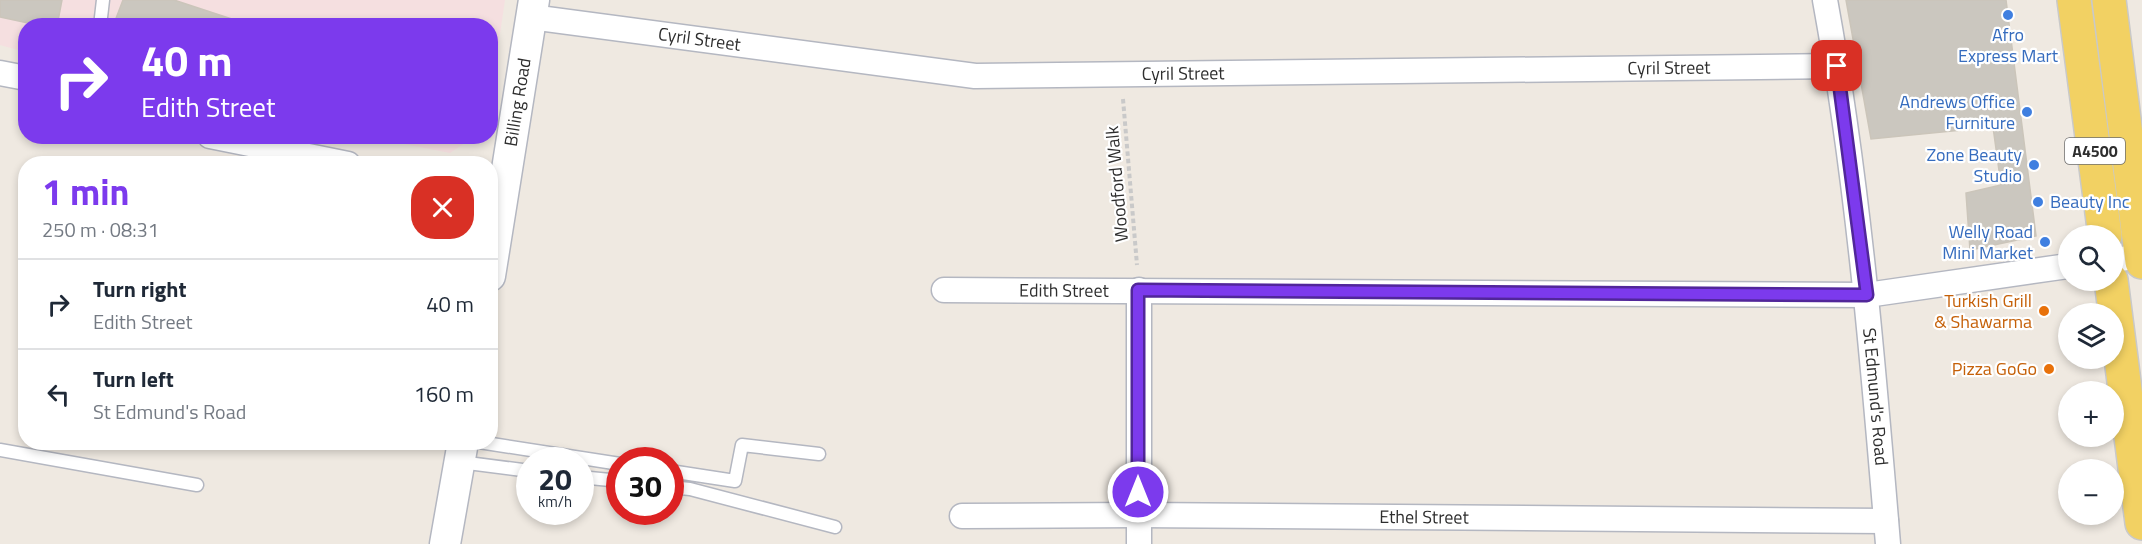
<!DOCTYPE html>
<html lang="en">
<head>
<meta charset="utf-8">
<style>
  :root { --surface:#fff; --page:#f2f2f3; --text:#1f2937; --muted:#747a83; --line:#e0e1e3; --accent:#7c3aed }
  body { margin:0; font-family:"Titillium Web",sans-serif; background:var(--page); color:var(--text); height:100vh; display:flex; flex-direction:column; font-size:22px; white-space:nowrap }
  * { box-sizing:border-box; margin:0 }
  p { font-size:20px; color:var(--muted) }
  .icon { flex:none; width:33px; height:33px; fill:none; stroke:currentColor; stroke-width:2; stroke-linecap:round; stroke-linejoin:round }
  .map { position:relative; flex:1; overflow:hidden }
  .sheet { position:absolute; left:18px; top:156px; width:480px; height:294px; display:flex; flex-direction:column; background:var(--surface); border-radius:24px; box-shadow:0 3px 9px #0003 }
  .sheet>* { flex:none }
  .guide { position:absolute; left:18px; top:18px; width:480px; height:126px; border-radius:24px; box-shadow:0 3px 9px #0003; background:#7c3aed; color:#fff; overflow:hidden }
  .buttons { position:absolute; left:2058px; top:225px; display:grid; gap:12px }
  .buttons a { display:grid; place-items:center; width:66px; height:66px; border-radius:50%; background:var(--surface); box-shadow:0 3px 9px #0003; font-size:30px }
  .speed { position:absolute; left:516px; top:447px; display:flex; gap:12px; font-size:30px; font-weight:700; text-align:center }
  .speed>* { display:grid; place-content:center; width:78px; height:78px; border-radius:50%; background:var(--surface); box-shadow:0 3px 9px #0003; line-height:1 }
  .speed small { font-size:15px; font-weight:400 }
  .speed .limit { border:9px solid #d22; background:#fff; color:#111 }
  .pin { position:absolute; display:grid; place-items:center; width:51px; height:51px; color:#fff; margin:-26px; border-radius:12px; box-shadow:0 3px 9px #0006 }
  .me { position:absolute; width:66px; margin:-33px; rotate:0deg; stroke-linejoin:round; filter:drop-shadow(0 0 4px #0008) }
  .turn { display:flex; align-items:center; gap:21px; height:126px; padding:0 24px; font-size:27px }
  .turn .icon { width:78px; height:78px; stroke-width:2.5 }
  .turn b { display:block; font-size:42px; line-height:51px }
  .round { display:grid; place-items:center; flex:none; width:63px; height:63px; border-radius:24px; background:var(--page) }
  .headline { display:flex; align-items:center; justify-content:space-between; height:102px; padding:0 24px }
  h1 { font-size:36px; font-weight:700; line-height:45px; color:var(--accent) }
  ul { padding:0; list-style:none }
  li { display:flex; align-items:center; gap:18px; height:90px; padding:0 24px; border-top:2px solid var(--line) }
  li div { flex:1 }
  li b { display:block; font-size:22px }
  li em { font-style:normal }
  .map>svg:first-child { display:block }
  .medical { fill:#f5dfe0 }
  .building { fill:#cbc7bf; stroke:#cbc5ba; stroke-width:1.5 }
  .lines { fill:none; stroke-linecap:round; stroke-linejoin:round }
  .service-casing { stroke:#b4b7c1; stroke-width:15 }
  .minor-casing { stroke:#b4b7c1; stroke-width:27 }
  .tertiary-casing { stroke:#b4b7c1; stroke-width:33 }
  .primary-casing { stroke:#c9c9c9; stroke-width:36 }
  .path { stroke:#c9c9c9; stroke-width:4; stroke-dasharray:4.5 3; stroke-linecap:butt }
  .service { stroke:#fff; stroke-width:12 }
  .minor { stroke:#fff; stroke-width:24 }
  .tertiary { stroke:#fff; stroke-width:30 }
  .primary { stroke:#f2d163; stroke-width:33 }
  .route-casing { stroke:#51269a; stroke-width:15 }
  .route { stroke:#7c3aed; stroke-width:10 }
  .shop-dot { fill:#3f7fe0; stroke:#fff; stroke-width:2 }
  .food-dot { fill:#e8710a; stroke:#fff; stroke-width:2 }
  .labels { text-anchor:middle; stroke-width:4.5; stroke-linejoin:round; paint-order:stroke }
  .shield { fill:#fff; stroke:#6d6d6d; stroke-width:1.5 }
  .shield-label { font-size:16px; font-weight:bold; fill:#2e2e2e }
  .shop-label { font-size:18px; fill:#366cbe; stroke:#fff; text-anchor:end }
  .street-label { font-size:18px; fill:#2e2e2e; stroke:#fff }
  .food-label { font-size:18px; fill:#c56008; stroke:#fff; text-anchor:end }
</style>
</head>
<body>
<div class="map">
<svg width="2142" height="544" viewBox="0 0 2142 544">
  <rect width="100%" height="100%" fill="#efe9e1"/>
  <!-- medical -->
  <path class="medical" d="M0,0H505L491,95L490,26H26L25,52L0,45Z
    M369,137H474L450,153Z"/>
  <!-- building -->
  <path class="building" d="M0,0H62L57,26H42L0,17Z
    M123,0H174L253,26H129L115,21Z
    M1846,0H2006L2036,236L1970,250L1966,193L2001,185L1993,127L1871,139Z"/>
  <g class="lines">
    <!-- service casing -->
    <g class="service-casing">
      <path id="service" d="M100,26L103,0
        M479,442L620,464
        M0,450L197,485
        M460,462L530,471
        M670,471L735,481L742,445L819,454
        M580,477L620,481
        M670,487L690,489L835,527"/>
    </g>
    <!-- minor casing -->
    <g class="minor-casing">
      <g id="minor">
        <path id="s1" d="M1825,0C1858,180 1873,362 1888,544"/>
        <path id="s2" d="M531,17L975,76L1837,66"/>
        <path d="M0,73L26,78"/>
        <path d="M210,136L348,164"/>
        <path d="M2114,260L2141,256"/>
        <path id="s3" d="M944,290L1867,295L2068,266"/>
        <path d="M1139,290V544"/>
        <path id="s4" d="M962,516L1138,515L1886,521"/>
      </g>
    </g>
    <!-- tertiary casing -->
    <g class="tertiary-casing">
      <g id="tertiary">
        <path id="s5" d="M490,276L534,0"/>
        <path d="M445,544L463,442"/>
      </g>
    </g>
    <!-- primary casing -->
    <g class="primary-casing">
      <path id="primary" d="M2074,0L2105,236
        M2109,0L2142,262
        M2111,280L2142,523"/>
    </g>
    <!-- path -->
    <path class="path" d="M1123,99L1137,265"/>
    <!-- service -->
    <use href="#service" class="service"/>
    <!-- minor -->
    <use href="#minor" class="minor"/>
    <!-- tertiary -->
    <use href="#tertiary" class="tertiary"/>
    <!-- primary -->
    <use href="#primary" class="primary"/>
  </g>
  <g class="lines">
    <!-- route casing -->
    <g class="route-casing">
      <path id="route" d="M1138,492V290L1867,295L1837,66"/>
    </g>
    <!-- route -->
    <use href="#route" class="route"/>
  </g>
  <!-- markers -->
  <g class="shop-dot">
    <circle cx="2008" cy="15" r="6"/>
    <circle cx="2027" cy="112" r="6"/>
    <circle cx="2034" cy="165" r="6"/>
    <circle cx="2038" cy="202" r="6"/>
    <circle cx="2045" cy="242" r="6"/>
  </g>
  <g class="food-dot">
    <circle cx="2044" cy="311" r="6"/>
    <circle cx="2049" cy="369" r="6"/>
  </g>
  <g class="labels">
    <!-- shield labels -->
    <rect class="shield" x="2065" y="138" width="60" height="26" rx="4.5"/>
    <g class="shield-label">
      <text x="2095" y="157">A4500</text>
    </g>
    <!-- shop labels -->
    <g class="shop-label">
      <text x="2008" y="41" text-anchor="middle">Afro<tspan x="2008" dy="21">Express Mart</tspan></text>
      <text x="2015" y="108">Andrews Office<tspan x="2015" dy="21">Furniture</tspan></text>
      <text x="2022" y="161">Zone Beauty<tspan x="2022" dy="21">Studio</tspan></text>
      <text x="2050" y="208" text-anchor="start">Beauty Inc</text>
      <text x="2033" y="238">Welly Road<tspan x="2033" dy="21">Mini Market</tspan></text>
    </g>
    <!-- street labels -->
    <g class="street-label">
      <text dy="6" stroke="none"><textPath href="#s2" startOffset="170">Cyril Street</textPath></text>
      <text dy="6" stroke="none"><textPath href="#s2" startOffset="1142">Cyril Street</textPath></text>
      <text dy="6" stroke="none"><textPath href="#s2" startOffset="656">Cyril Street</textPath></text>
      <text dy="6" stroke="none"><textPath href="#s5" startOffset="176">Billing Road</textPath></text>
      <text transform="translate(1117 184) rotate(-95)" y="6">Woodford Walk</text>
      <text dy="6" stroke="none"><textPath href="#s3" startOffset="120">Edith Street</textPath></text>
      <text dy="6" stroke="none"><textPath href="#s1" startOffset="400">St Edmund's Road</textPath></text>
      <text dy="6" stroke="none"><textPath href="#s4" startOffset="462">Ethel Street</textPath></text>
    </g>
    <!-- food labels -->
    <g class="food-label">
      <text x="2032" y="307">Turkish Grill<tspan x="2032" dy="21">&amp; Shawarma</tspan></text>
      <text x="2037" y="375">Pizza GoGo</text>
    </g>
  </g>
</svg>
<div class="buttons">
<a><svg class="icon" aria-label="search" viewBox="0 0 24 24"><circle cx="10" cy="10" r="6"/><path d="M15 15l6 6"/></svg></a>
<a><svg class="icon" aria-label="layers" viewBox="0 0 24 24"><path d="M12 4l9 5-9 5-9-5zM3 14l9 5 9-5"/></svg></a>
<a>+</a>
<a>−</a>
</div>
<div class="speed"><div>20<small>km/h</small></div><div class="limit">30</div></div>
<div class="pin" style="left:1837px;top:66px;background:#d93025"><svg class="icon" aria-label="arrive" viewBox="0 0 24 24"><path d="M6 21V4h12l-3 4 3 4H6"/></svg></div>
<svg class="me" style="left:1138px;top:492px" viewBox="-20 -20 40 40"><circle r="17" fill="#7c3aed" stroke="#fff" stroke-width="3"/><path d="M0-11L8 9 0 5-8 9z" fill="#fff"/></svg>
<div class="guide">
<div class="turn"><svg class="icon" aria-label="right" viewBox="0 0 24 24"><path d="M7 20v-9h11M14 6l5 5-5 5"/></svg><div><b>40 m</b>Edith Street</div></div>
</div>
<section class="sheet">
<div class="headline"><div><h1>1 min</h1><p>250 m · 08:31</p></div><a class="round" style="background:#d93025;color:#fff"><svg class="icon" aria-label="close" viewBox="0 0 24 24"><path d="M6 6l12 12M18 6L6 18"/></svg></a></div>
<ul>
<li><svg class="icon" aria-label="right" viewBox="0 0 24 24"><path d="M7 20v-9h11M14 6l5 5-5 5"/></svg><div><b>Turn right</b><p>Edith Street</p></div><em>40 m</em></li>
<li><svg class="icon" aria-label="left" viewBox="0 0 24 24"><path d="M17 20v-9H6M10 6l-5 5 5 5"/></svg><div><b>Turn left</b><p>St Edmund's Road</p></div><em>160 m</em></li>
</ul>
</section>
</div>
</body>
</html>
